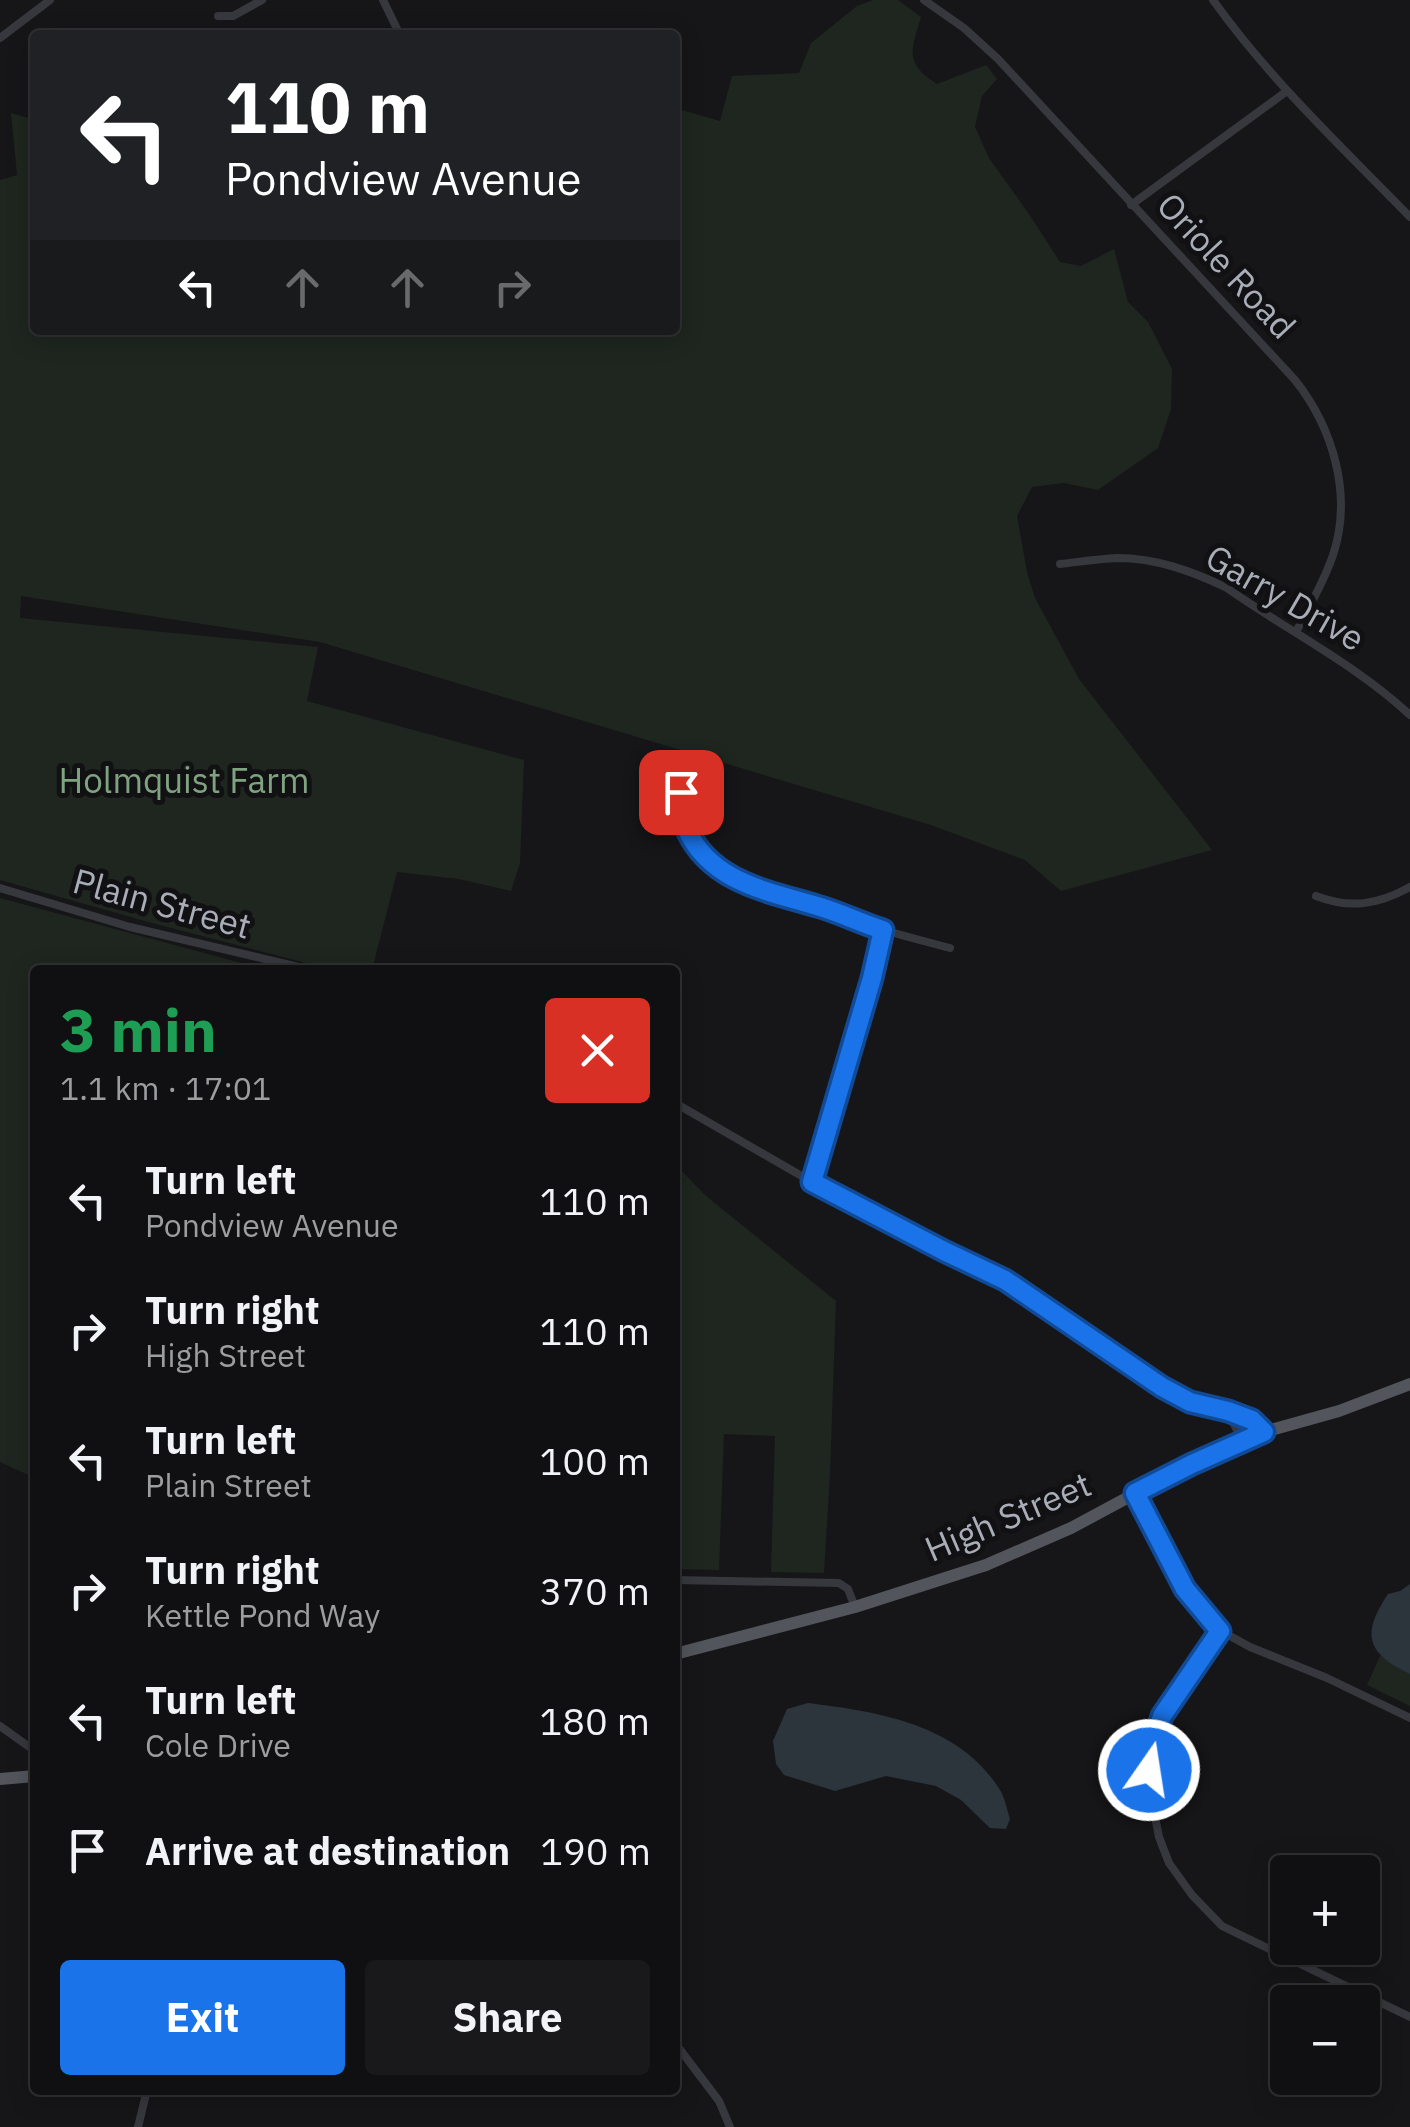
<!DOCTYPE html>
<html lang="en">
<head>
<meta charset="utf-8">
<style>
  :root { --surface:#101012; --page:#19191b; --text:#f1f3f6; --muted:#9c9d9f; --line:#303032; --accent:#1a73e8 }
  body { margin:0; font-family:"IBM Plex Sans",sans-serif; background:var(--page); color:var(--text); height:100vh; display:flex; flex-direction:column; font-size:38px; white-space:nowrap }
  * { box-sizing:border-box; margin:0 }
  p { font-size:32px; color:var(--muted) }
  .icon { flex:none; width:55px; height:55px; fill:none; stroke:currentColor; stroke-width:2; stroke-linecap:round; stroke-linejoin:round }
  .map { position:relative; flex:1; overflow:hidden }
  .drawer { position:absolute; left:30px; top:965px; width:650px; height:1130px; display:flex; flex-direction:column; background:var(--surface); border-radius:10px; box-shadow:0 5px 25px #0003,0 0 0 2px var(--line) }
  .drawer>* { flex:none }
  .top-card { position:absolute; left:30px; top:30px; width:650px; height:305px; border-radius:10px; box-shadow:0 5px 25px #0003,0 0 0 2px var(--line); background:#202124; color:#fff; overflow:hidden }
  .buttons { position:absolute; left:1270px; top:1855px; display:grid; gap:20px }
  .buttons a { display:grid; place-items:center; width:110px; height:110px; border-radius:10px; background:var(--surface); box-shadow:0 5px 25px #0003,0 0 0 2px var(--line); font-size:50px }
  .pin { position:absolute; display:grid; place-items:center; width:85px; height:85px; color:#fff; margin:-42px; border-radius:20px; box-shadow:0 5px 15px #0006 }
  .me { position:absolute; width:110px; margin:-55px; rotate:13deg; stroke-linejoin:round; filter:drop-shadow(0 0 8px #0008) }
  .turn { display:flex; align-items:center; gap:35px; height:210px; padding:0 30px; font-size:45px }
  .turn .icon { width:130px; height:130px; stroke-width:2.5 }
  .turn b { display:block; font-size:70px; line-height:85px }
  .lanes { display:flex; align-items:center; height:95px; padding:0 30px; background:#0003; justify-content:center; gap:50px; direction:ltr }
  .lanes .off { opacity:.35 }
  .round { display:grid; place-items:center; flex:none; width:105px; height:105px; border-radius:10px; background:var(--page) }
  .summary { display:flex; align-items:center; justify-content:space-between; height:170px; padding:0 30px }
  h1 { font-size:60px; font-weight:800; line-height:75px; color:#1e9e55 }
  .button { display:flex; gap:20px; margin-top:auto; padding:20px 30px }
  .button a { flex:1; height:115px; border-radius:10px; background:var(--accent); color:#fff; font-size:40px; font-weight:800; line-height:115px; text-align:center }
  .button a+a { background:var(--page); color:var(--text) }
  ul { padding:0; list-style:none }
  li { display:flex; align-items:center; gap:30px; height:130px; padding:0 30px }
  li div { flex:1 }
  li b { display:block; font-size:38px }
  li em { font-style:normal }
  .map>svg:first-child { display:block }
  .green { fill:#1e261f }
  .water { fill:#2c353c }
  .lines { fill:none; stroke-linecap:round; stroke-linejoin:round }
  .street { stroke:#37383d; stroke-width:8 }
  .primary { stroke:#53555c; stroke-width:12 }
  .route-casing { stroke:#114b97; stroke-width:25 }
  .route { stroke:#1a73e8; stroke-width:18 }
  .labels { text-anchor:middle; stroke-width:10; stroke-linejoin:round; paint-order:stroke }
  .street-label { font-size:35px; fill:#a8adb8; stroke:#111113 }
  .park-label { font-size:35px; fill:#7fa381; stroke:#111113 }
</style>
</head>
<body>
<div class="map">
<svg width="1410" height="2127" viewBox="0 0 1410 2127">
  <rect width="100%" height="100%" fill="#161618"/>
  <!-- green -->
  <path class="green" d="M873,0H898L921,17C911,51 904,63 937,84L986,65L997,79L982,96L975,127L989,158L1029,214L1060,262L1081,266L1114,249L1128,302L1148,322L1172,369L1171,409L1158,448L1098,490L1064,483L1032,487L1017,516L1027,572L1035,598L1079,679L1212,850L1061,891L1025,860L931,825L320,642L21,596L20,618L318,647L307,701L524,760L520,863L511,891L459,879L397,872L372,970H333L152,923L0,880V180L17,175L11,113L35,120V330H675V108L720,121L732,76L799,73L811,43L857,6Z
    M0,898L267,970H35V1478L0,1462Z
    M675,1164L706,1196L836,1301L830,1473L824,1573L771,1572L775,1436L724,1434L719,1570L675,1569Z
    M1381,1654L1400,1669L1410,1674V1706L1367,1685Z"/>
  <!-- water -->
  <path class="water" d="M1410,1584V1674C1365,1653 1362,1633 1388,1594L1400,1591Z
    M808,1703C879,1712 959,1724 1000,1790C1005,1798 1007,1810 1010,1819L1006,1829L990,1828L961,1800L936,1786L886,1776L835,1791L784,1775L776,1764L773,1741L787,1709Z"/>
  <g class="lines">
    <!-- street -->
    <path class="street" d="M383,0L400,35
      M924,0L964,28L998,59L1295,380C1333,428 1353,495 1333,555C1324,582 1309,607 1296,632
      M1213,0C1270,80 1342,147 1410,217
      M218,16H233L262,0
      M0,38L50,0
      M1131,205L1287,91
      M1060,564C1078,562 1098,559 1117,558C1156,558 1192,571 1227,588C1288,631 1355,664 1410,715
      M687,778C676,803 677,820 695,843C733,892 769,889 823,908C840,914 857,922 874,927C899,935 924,941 950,948
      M0,888L130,927L311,970
      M1316,896C1350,909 1378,905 1410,887
      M675,1103L812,1182L895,1224L943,1251L1005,1280L1162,1387L1190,1402L1228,1411L1253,1420L1264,1432
      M812,1182L872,978L883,930
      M1228,1411L1242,1441
      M1135,1493L1185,1589L1221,1631L1250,1647L1327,1678L1410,1718
      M675,1580L839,1583L848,1589L855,1607
      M1221,1631L1162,1716L1154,1743L1149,1770L1150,1791L1159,1837L1169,1863L1192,1895L1222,1926L1410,2017
      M0,1726L35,1751
      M33,1776L35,1753
      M675,2043L719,2101L730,2127
      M138,2127L147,2090"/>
    <!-- primary -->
    <path class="primary" d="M675,1654L855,1607L986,1565L1071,1528L1192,1463L1242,1441L1264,1432L1339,1411L1410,1384
      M0,1779L35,1776"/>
  </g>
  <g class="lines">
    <!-- route casing -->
    <g class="route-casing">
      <path id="route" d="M681,792C677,806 681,817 687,830C711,882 767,891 817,906C839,912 860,923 883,930L872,978L812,1182L944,1251L1005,1280L1162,1387L1190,1402L1228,1411L1252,1420L1264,1432L1192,1464L1135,1493L1185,1589L1220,1631L1162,1716L1154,1743L1149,1770"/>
    </g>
    <!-- route -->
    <use href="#route" class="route"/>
  </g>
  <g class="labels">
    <!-- street labels -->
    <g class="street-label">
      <text transform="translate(1226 266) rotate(47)" y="12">Oriole Road</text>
      <text transform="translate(1285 598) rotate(30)" y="12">Garry Drive</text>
      <text transform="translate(162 904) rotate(15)" y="12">Plain Street</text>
      <text transform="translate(1008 1517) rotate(-23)" y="12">High Street</text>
    </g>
    <!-- park labels -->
    <g class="park-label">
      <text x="184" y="793">Holmquist Farm</text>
    </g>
  </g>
</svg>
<div class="buttons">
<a>+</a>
<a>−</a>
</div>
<div class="pin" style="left:681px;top:792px;background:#d93025"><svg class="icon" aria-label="arrive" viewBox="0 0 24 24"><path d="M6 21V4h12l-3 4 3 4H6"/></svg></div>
<svg class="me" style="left:1149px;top:1770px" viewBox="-20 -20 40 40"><circle r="17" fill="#1a73e8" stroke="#fff" stroke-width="3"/><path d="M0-11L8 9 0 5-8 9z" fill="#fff"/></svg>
<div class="top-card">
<div class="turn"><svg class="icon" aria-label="left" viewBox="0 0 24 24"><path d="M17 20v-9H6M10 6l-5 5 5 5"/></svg><div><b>110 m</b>Pondview Avenue</div></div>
<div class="lanes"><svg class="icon" aria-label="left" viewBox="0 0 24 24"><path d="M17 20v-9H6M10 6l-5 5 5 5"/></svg><svg class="icon off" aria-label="ahead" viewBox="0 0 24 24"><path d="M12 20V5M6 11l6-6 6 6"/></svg><svg class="icon off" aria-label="ahead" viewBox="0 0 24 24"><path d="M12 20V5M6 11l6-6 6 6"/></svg><svg class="icon off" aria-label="right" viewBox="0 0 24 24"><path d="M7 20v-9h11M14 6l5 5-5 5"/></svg></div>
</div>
<section class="drawer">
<div class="summary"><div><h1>3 min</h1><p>1.1 km · 17:01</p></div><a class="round" style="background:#d93025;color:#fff"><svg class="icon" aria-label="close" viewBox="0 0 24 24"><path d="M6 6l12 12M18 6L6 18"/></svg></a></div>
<ul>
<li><svg class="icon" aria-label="left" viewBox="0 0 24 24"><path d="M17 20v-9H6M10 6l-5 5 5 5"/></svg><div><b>Turn left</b><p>Pondview Avenue</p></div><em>110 m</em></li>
<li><svg class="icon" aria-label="right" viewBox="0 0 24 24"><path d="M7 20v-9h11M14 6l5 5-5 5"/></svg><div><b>Turn right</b><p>High Street</p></div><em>110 m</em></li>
<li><svg class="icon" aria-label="left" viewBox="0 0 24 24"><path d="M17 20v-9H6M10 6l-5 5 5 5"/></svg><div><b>Turn left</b><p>Plain Street</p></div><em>100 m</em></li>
<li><svg class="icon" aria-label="right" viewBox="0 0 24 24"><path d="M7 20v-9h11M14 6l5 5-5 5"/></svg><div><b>Turn right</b><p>Kettle Pond Way</p></div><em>370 m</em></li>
<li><svg class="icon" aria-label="left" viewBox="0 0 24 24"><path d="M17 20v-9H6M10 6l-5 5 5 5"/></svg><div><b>Turn left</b><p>Cole Drive</p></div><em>180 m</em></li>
<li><svg class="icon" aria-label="arrive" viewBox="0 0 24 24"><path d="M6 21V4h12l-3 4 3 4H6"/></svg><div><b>Arrive at destination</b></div><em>190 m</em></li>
</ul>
<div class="button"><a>Exit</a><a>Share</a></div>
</section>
</div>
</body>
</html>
